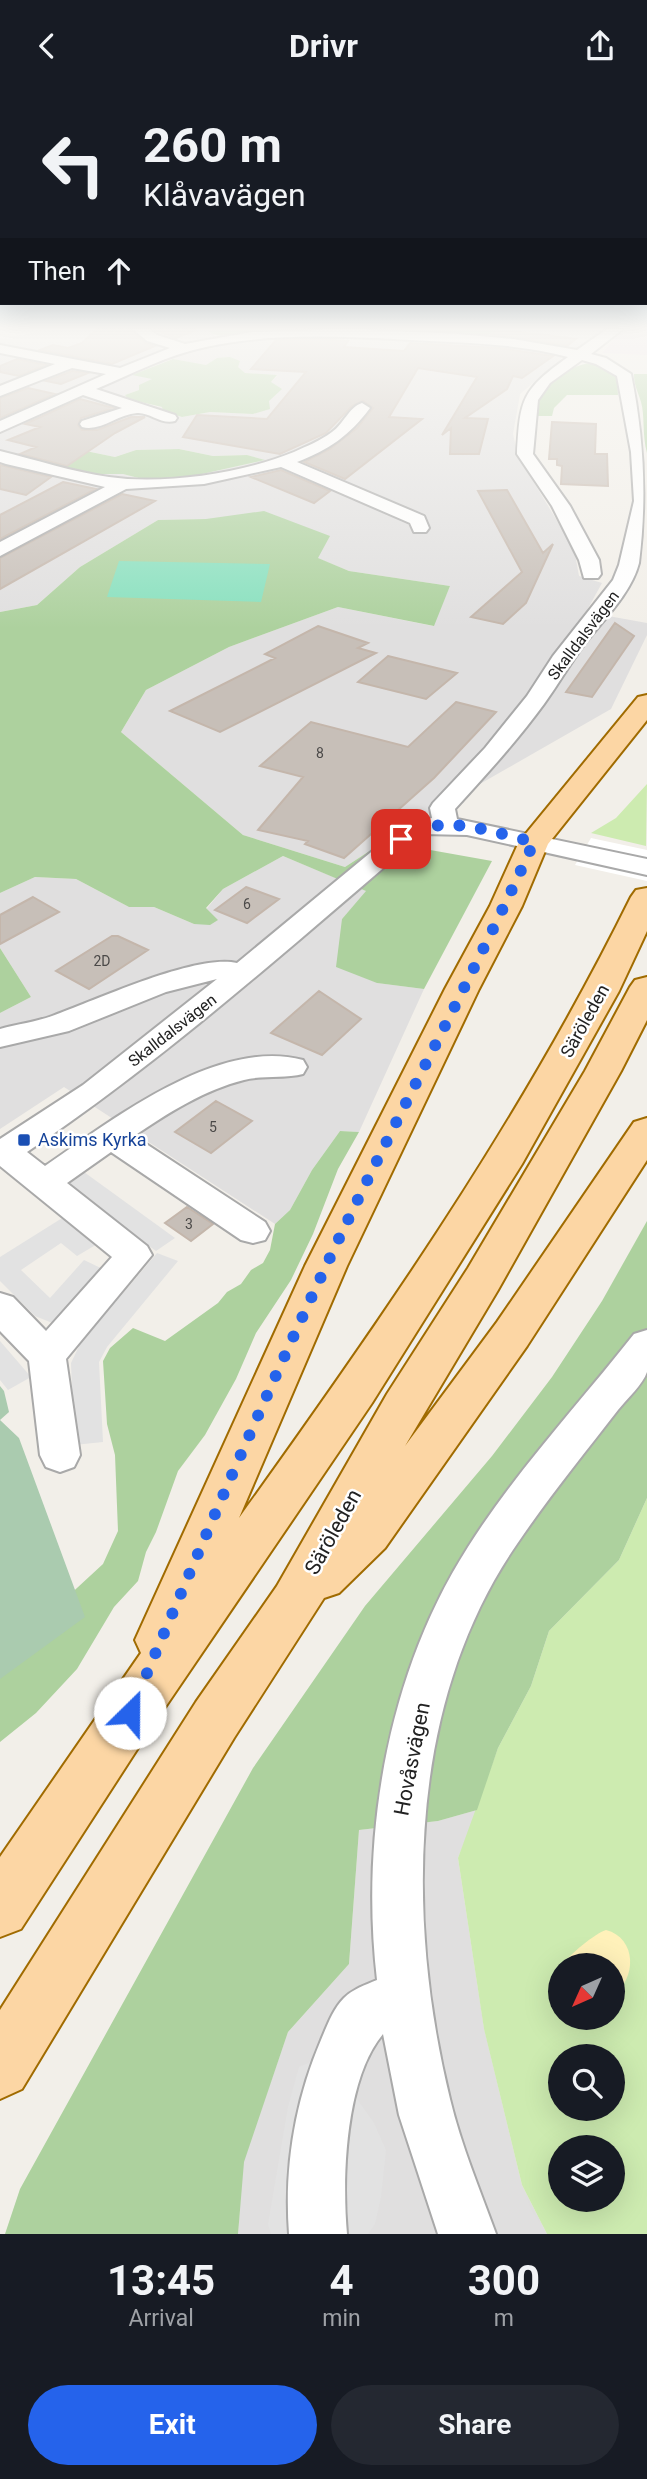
<!DOCTYPE html>
<html lang="en">
<head>
<meta charset="utf-8">
<style>
  :root { --surface:#171b24; --page:#242831; --text:#f1f3f6; --muted:#9ea1a6; --accent:#2563eb }
  body { margin:0; font-family:Roboto,sans-serif; background:var(--page); color:var(--text); height:100vh; display:flex; flex-direction:column; font-size:26px; white-space:nowrap }
  * { box-sizing:border-box; margin:0 }
  p { font-size:23px; color:var(--muted) }
  .icon { flex:none; width:38px; height:38px; fill:none; stroke:currentColor; stroke-width:2; stroke-linecap:round; stroke-linejoin:round }
  .map { position:relative; height:2143px; overflow:hidden }
  .details { display:flex; flex-direction:column; background:var(--surface); flex:1 }
  .details>* { flex:none }
  .banner { position:absolute; left:0px; top:0px; width:648px; height:214px; box-shadow:0 7px 28px #0002; background:#171b24; color:var(--text); overflow:hidden }
  .needle { width:46px; rotate:225deg }
  .controls { position:absolute; left:548px; top:1862px; display:grid; gap:14px }
  .controls a { display:grid; place-items:center; width:77px; height:77px; border-radius:50%; background:var(--surface); box-shadow:0 7px 28px #0002; font-size:35px }
  .pin { position:absolute; display:grid; place-items:center; width:60px; height:60px; color:#fff; margin:-30px; border-radius:14px; box-shadow:0 4px 10px #0006 }
  .me { position:absolute; width:77px; margin:-38px; rotate:23deg; stroke-linejoin:round; filter:drop-shadow(0 0 5px #0008) }
  .turn { display:flex; align-items:center; gap:24px; height:147px; padding:0 28px; font-size:32px }
  .turn .icon { width:91px; height:91px; stroke-width:2.5 }
  .turn b { display:block; font-size:49px; line-height:60px }
  .then { display:flex; align-items:center; height:66px; padding:0 28px; background:#0003; gap:14px; font-size:26px }
  .eta { display:flex; justify-content:space-evenly; align-items:center; height:119px; text-align:center }
  .eta b { font-size:42px; font-weight:700; line-height:49px }
  .cta { display:flex; gap:14px; margin-top:auto; padding:14px 28px }
  .cta a { flex:1; height:80px; border-radius:42px; background:var(--accent); color:#fff; font-size:28px; font-weight:700; line-height:80px; text-align:center }
  .cta a+a { background:var(--page); color:var(--text) }
  header { display:flex; justify-content:space-between; align-items:center; height:91px; padding:0 28px; background:var(--surface); font-size:32px; font-weight:700 }
  .map>svg:first-child { display:block }
  .residential { fill:#e0dfdf; fill-rule:evenodd }
  .industrial { fill:#ebdbe8 }
  .grass { fill:#cdebb0; fill-rule:evenodd }
  .forest { fill:#add19e }
  .sand { fill:#fff1ba }
  .cemetery { fill:#aacbaf }
  .pitch { fill:#88e0be }
  .parking { fill:#e2e2e2 }
  .pier { fill:#fff }
  .building { fill:#c7bfb8; stroke:#c4b6ab; stroke-width:2 }
  .lines { fill:none; stroke-linecap:round; stroke-linejoin:round }
  .minor-casing { stroke:#a9a9a9; stroke-width:4 }
  .major-casing { stroke:#a06b00; stroke-width:4 }
  .minor { fill:#fff; fill-rule:evenodd }
  .major { fill:#fcd6a4; fill-rule:evenodd }
  .route { stroke:#2563eb; stroke-width:12; stroke-dasharray:0 21.6 }
  .transit-dot { fill:#1a4fb4; stroke:#fff; stroke-width:2.5 }
  .labels { text-anchor:middle; stroke-width:5; stroke-linejoin:round; paint-order:stroke }
  .number-label { font-size:14px; fill:#4b4948 }
  .far-street-label { font-size:16px; fill:#222; stroke:#fff }
  .street-label { font-size:18px; fill:#222; stroke:#fff }
  .transit-label { font-size:18px; fill:#164399; stroke:#fff; text-anchor:start }
  .near-street-label { font-size:21px; fill:#222; stroke:#fff }
</style>
</head>
<body>
<header><svg class="icon" aria-label="back" viewBox="0 0 24 24"><path d="M15 5l-7 7 7 7"/></svg>Drivr<svg class="icon" aria-label="share" viewBox="0 0 24 24"><path d="M12 15V3M7 8l5-5 5 5M5 13v7h14v-7"/></svg></header>
<div class="map">
<svg width="647" height="2143" viewBox="0 0 647 2143">
  <rect width="100%" height="100%" fill="#f2efe9"/>
  <!-- residential -->
  <path class="residential" d="M60,238H212L209,241L219,247L297,240L497,241L500,238H614L562,267L520,303L513,343L518,365L574,458L579,485L602,492L586,521L647,532V544L611,618L417,729L345,776L243,744L121,641L146,599L229,556L338,516L433,535L450,495L349,480L317,467L329,446L206,428L158,429L80,476L37,514L0,521V247ZM217,267L245,282L277,285L271,291L269,310L254,323L210,321L182,326L164,320L162,316L145,314L128,308L125,304L139,299L153,287L134,283L172,268L206,274ZM179,358L213,365L247,364L264,369L193,385L146,389L123,383H93L40,373L81,359L115,366L136,359Z
    M283,765L367,800L342,828L377,892L424,898L359,1041L340,1040L312,1079L290,1119L275,1133L64,996L0,1038V922L31,906L0,857V802L35,786L76,788L129,816H154L194,833L223,798Z
    M477,1719L458,1767L484,1937L522,2094L547,2143H238L243,2071L288,1941L349,1873L359,1739L438,1730Z"/>
  <!-- industrial -->
  <path class="industrial" d="M628,238H647V264L602,262L617,245Z"/>
  <!-- grass -->
  <path class="grass" d="M647,693L646,755L591,742L616,727Z
    M647,1407V2143H547L522,2094L484,1938L458,1767L498,1657L531,1595L549,1540L619,1469ZM560,1874H612V1927H560ZM560,1965H612V2018H560ZM560,2056H612V2109H560Z"/>
  <!-- forest -->
  <path class="forest" d="M212,238H500L483,246C414,243 342,235 272,240C252,242 227,251 209,241Z
    M230,266L240,270L238,276L245,282L277,284L271,291L282,298L269,310L270,318L253,323L210,321L182,326L163,320L162,316L128,308L125,304L139,299V294L152,288L132,284L173,268L206,274L217,267Z
    M590,272L610,276L617,286L618,304H567L554,317L552,325H537C534,300 566,275 590,272Z
    M634,283H647V362C642,344 645,324 641,311C638,300 634,295 634,283Z
    M179,358L213,365L247,364L265,369L193,385L146,389L123,383H93L39,374L49,368L81,359L115,366L136,359Z
    M264,420L330,445L318,467L349,480L450,495L434,535L338,516L229,556L146,599L121,641L243,744L345,776L417,729L419,757L492,770L424,898L377,892L336,876L342,828L366,800L283,765L223,798L206,817L218,829L210,834L194,833L154,816H129L76,788L35,786L0,802V521L37,514L80,476L158,429L206,428Z
    M0,857L31,906L0,922Z
    M340,1040L359,1041L338,1078L313,1143L291,1189L256,1242L236,1288L205,1344L178,1380L156,1441L146,1461L138,1490L114,1516L77,1578L36,1622L0,1651V1568L103,1473L118,1440L115,1364L107,1333L103,1270L110,1257L133,1237L165,1250L218,1212L227,1201L241,1193L251,1179L263,1172L270,1159L275,1133L290,1119L312,1079Z
    M647,1130V1407L619,1469L549,1540L531,1595L498,1657L477,1719L438,1730L359,1739L349,1873L288,1941L244,2071L238,2143H5L20,2098L253,1677L365,1515L492,1365L552,1286L602,1210Z"/>
  <!-- sand -->
  <path class="sand" d="M606,1839C637,1847 637,1888 613,1904L612,1874H563C566,1866 597,1841 606,1839Z"/>
  <!-- cemetery -->
  <path class="cemetery" d="M0,1295L4,1300L9,1321L0,1329L19,1347L85,1526L0,1588Z"/>
  <!-- pitch -->
  <path class="pitch" d="M119,470L270,473L261,511L107,506Z"/>
  <!-- parking -->
  <path class="parking" d="M84,1081L175,1147L156,1160L65,1093Z
    M67,1124L99,1152L77,1165L61,1152L21,1179L50,1207L84,1169L107,1180L60,1235L35,1225L0,1190V1166Z
    M157,1162L178,1170L107,1256L99,1271L103,1351L74,1354L71,1272L80,1253Z
    M0,1250L31,1286L8,1299L0,1289Z
    M328,1964L290,2143H271L268,2133L288,2016L299,1976Z
    M354,2004L374,2032L386,2059L381,2106L375,2133L368,2143H351L334,2119Z"/>
  <!-- pier -->
  <path class="pier" d="M591,747L647,759V790L575,774Z"/>
  <!-- building -->
  <path class="building" d="M97,238H130L145,252L155,255L112,273L40,259L53,254L68,257L82,252Z
    M153,238H196V239L176,247Z
    M498,239L546,244L576,248L567,255L492,243Z
    M316,248L348,250L344,256L404,260L410,252L499,257L553,265L522,287L513,285L507,298L465,327L488,328L479,363H450L451,337L442,344L477,286L418,277L389,326L422,328L345,388L304,371L330,358L357,337L373,317L363,310L352,315L326,342L280,363L183,346L197,324L267,328L306,281L251,278L276,249Z
    M17,268L46,274L19,285L0,281V275Z
    M72,280L88,282L61,293L46,290Z
    M28,297L55,303L0,327V307Z
    M80,308L114,317L81,327L78,334L82,339H97L131,326H145L115,342L67,375L20,363L36,356L8,349L40,336L25,333Z
    M552,331L596,333L595,363H607L608,395L561,393L562,375L557,374V368H549Z
    M0,374L5,375L51,386L26,404L0,398Z
    M281,379L330,400L314,412L251,386Z
    M63,391L96,398L0,448V424Z
    M507,399L543,462L553,453L526,512L503,533L471,526L522,481L478,400Z
    M122,403L155,410L0,498V467Z
    M615,532L634,545L592,606L566,601Z
    M318,535L368,552L358,557L376,562L220,641L170,620L275,567L265,563Z
    M388,565L457,582L426,608L358,591Z
    M456,611L496,621L434,687L344,767L305,753L308,750L258,739L303,686L260,675L311,631L408,656Z
    M246,796L279,808L247,832L215,819Z
    M33,806L59,821L0,853V824Z
    M112,845H118L148,859L89,898L56,880Z
    M319,900L361,928L322,964L271,942Z
    M216,1010L252,1030L211,1062L175,1041Z
    M187,1116L213,1133L191,1150L165,1132Z"/>
  <g class="lines">
    <!-- minor casing -->
    <g class="minor-casing">
      <path id="minor" d="M133,238H149L157,244L185,253L252,241L349,238L458,243L513,248L577,259L607,238H623L591,263L606,267L631,283C644,346 647,408 639,472C631,503 602,530 583,555C569,574 558,594 544,613C517,650 486,684 455,718L457,728L647,768V784L467,744L423,743C294,853 168,966 27,1061L45,1075C111,1030 217,946 303,969L307,976L303,983C284,988 263,984 244,989C204,999 168,1022 134,1045L265,1131L270,1140L265,1149L253,1152L241,1149L111,1061L67,1092L147,1155L152,1164L66,1268L80,1364L74,1376L60,1381L46,1376L40,1364L29,1270L0,1240V1202L13,1206L46,1240L112,1166L0,1075V1048L83,994L217,888L166,901L69,940L0,956V938C17,933 36,931 52,925C94,910 197,862 237,872L405,733L432,727L430,717L433,712L485,657L527,605L553,565L613,489L619,474L634,410L631,361L617,285L596,273L582,269L550,292L538,309L533,363L570,415L599,469L601,483L598,487H584L579,469L552,415L517,363C520,307 522,299 568,266C524,254 475,252 430,250C356,246 278,240 206,256C167,264 132,283 96,298L175,324L177,327L175,330C161,334 150,321 137,322C118,323 101,341 82,336L80,333L82,330L122,317L83,304L0,341V330L106,283L72,277L0,305V295L55,273L0,262V254L120,277L170,257L147,250Z
        M362,312L370,317C350,344 329,359 297,371L424,425L429,437L426,441H414L410,432L281,376L204,393L126,398L0,465V451L105,396L6,373L0,371V360C37,369 72,381 109,386C164,394 243,382 294,361C307,355 320,350 332,341C343,334 349,316 362,312Z
        M647,1239C647,1251 647,1269 647,1281C643,1293 627,1308 618,1319C584,1363 548,1407 517,1453C407,1612 406,1828 450,2008C461,2054 480,2099 496,2143H438L399,2024L383,1943C345,1988 342,2087 347,2143H289C284,2076 295,2010 321,1949C327,1935 333,1918 344,1907C353,1898 365,1894 377,1889C360,1743 388,1581 468,1456C516,1380 579,1313 634,1243Z"/>
    </g>
    <!-- major casing -->
    <g class="major-casing">
      <path id="major" d="M647,604V629L548,753L522,815L479,898L347,1175L239,1427C383,1227 522,1027 631,806L636,799L647,797V840L619,900L522,1073L372,1312L149,1640L21,1838L0,1846V1766L141,1562L135,1549L305,1175L445,898L490,815L519,751L638,606Z
        M647,886V929L621,980L498,1199L405,1355L497,1231L634,1031L647,1027V1069L527,1255L385,1457L339,1502L324,1507L234,1647L22,1998L0,2008V1919L196,1611L277,1495L387,1303L468,1177L585,980L630,896L635,889Z"/>
    </g>
    <!-- minor -->
    <use href="#minor" class="minor"/>
    <!-- major -->
    <use href="#major" class="major"/>
  </g>
  <!-- sky -->
  <linearGradient id="sky" x2="0" y2="1"><stop stop-color="#8fc0e4"/><stop offset="0.44" stop-color="#f9f8f5"/><stop offset="1" stop-color="#f9f8f5" stop-opacity="0"/></linearGradient>
  <rect width="647" height="538" fill="url(#sky)"/>
  <g class="lines">
    <!-- route -->
    <path class="route" d="M130,1622C194,1472 257,1322 326,1175C393,1032 469,894 534,751C491,741 439,720 401,748"/>
  </g>
  <!-- markers -->
  <rect class="transit-dot" x="17" y="1042" width="14" height="14" rx="3.5"/>
  <g class="labels">
    <!-- number labels -->
    <g class="number-label">
      <text x="320" y="667">8</text>
      <text x="247" y="818">6</text>
      <text x="102" y="875">2D</text>
      <text x="213" y="1041">5</text>
      <text x="189" y="1138">3</text>
    </g>
    <!-- far-street labels -->
    <g class="far-street-label">
      <text transform="translate(583 544) rotate(-53)" y="6">Skalldalsvägen</text>
      <text transform="translate(172 939) rotate(-38)" y="6">Skalldalsvägen</text>
    </g>
    <!-- street labels -->
    <g class="street-label">
      <text transform="translate(585 930) rotate(-61)" y="6">Säröleden</text>
    </g>
    <!-- transit labels -->
    <g class="transit-label">
      <text x="38" y="1055">Askims Kyrka</text>
    </g>
    <!-- near-street labels -->
    <g class="near-street-label">
      <text transform="translate(333 1441) rotate(-61)" y="7">Säröleden</text>
      <text transform="translate(412 1668) rotate(-79)" y="7">Hovåsvägen</text>
    </g>
  </g>
</svg>
<div class="controls">
<a><svg class="needle" viewBox="-14 -14 28 28"><path d="M0-13l5 13h-10z" fill="#e53935"/><path d="M0 13l5-13h-10z" fill="#9ea1a6"/></svg></a>
<a><svg class="icon" aria-label="search" viewBox="0 0 24 24"><circle cx="10" cy="10" r="6"/><path d="M15 15l6 6"/></svg></a>
<a><svg class="icon" aria-label="layers" viewBox="0 0 24 24"><path d="M12 4l9 5-9 5-9-5zM3 14l9 5 9-5"/></svg></a>
</div>
<div class="pin" style="left:401px;top:748px;background:#d93025"><svg class="icon" aria-label="arrive" viewBox="0 0 24 24"><path d="M6 21V4h12l-3 4 3 4H6"/></svg></div>
<svg class="me" style="left:130px;top:1622px" viewBox="-20 -20 40 40"><circle r="19" fill="#fff"/><path d="M0-13L10 11 0 6-10 11z" fill="#2563eb"/></svg>
<div class="banner">
<div class="turn"><svg class="icon" aria-label="left" viewBox="0 0 24 24"><path d="M17 20v-9H6M10 6l-5 5 5 5"/></svg><div><b>260 m</b>Klåvavägen</div></div>
<div class="then">Then<svg class="icon" aria-label="ahead" viewBox="0 0 24 24"><path d="M12 20V5M6 11l6-6 6 6"/></svg></div>
</div>
</div>
<section class="details">
<div class="eta">
<div><b>13:45</b><p>Arrival</p></div>
<div><b>4</b><p>min</p></div>
<div><b>300</b><p>m</p></div>
</div>
<div class="cta"><a>Exit</a><a>Share</a></div>
</section>
</body>
</html>
